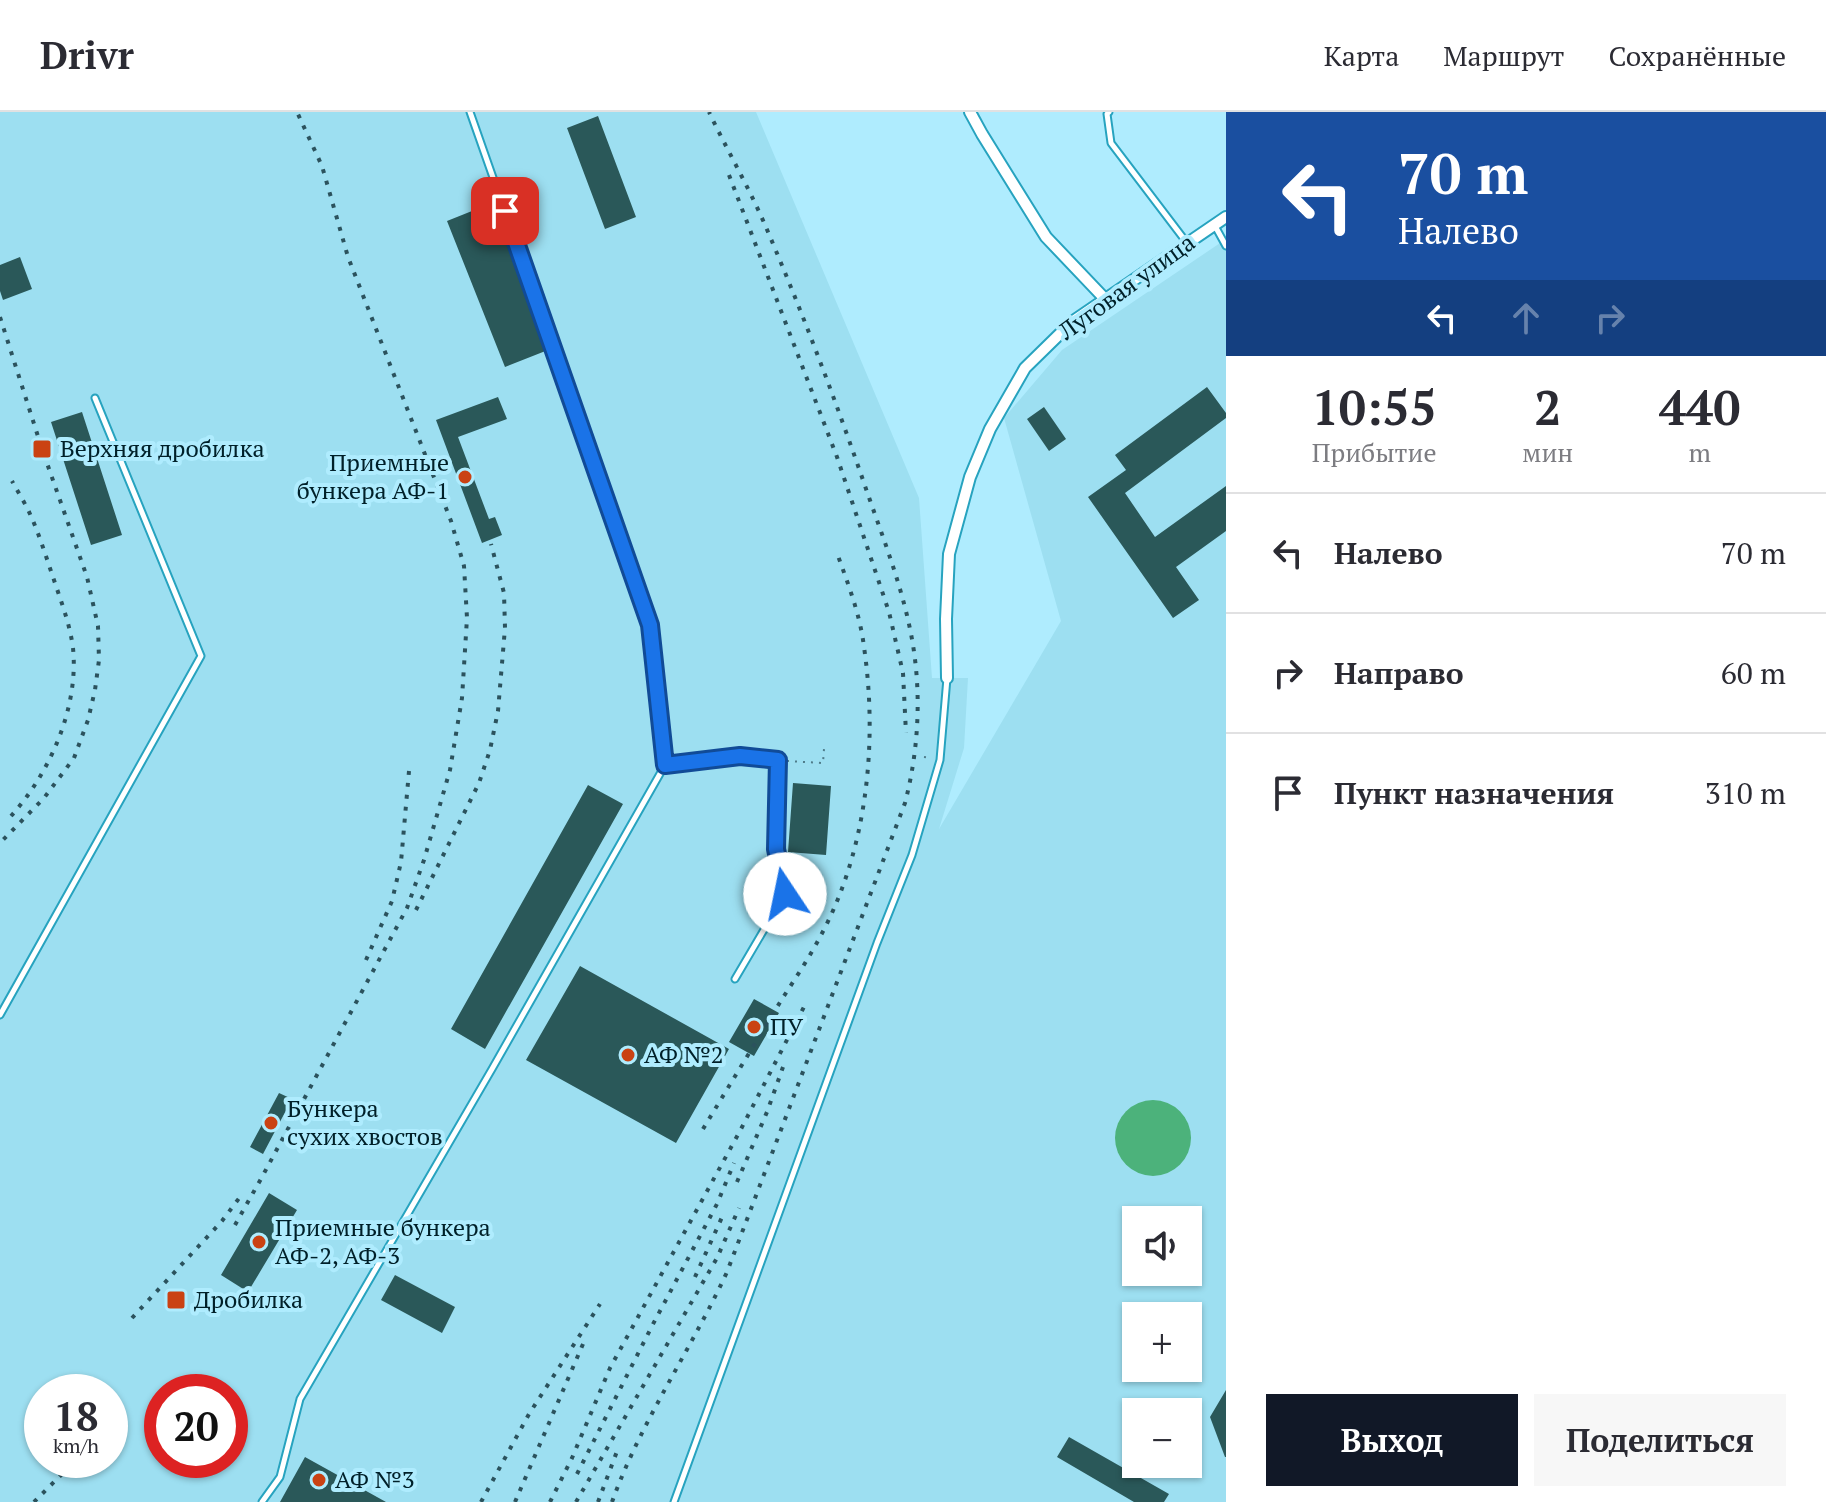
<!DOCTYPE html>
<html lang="ru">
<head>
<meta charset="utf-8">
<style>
  :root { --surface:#fff; --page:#f7f7f7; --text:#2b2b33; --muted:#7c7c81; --line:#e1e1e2; --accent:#111827 }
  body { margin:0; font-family:"PT Serif",serif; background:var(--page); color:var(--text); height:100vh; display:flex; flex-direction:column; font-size:30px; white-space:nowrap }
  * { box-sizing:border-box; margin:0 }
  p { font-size:26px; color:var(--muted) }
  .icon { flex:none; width:44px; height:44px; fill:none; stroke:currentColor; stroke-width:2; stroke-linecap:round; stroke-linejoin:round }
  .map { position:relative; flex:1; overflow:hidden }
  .drawer { display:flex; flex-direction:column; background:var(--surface); width:600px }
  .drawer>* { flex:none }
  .top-card { background:#1a4fa0; color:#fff; overflow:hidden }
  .buttons { position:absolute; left:1122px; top:1094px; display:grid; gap:16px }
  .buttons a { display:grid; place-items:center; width:80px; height:80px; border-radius:0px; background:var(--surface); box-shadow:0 2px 6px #0004; font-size:40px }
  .speed { position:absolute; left:24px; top:1262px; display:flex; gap:16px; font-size:40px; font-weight:700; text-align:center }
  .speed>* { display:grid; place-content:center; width:104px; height:104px; border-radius:50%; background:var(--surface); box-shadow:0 2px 6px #0004; line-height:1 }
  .speed small { font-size:20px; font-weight:400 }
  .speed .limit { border:12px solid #d22; background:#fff; color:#111 }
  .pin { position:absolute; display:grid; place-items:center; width:68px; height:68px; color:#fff; margin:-34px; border-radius:16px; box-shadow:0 4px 12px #0006 }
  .me { position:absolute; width:88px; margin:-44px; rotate:349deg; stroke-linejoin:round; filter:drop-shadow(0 0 6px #0008) }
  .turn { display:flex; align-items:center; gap:28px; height:168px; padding:0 40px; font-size:36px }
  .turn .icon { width:104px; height:104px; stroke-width:2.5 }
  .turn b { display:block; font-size:56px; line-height:68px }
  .lanes { display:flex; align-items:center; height:76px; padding:0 40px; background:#0003; justify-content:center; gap:40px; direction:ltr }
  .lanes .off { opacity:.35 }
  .eta { display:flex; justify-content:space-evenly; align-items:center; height:136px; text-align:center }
  .eta b { font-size:48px; font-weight:700; line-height:56px }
  .button { display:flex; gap:16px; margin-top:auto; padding:16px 40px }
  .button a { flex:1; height:92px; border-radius:0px; background:var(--accent); color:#fff; font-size:32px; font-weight:700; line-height:92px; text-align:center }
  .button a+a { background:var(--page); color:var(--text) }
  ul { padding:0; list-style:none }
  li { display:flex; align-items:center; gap:24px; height:120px; padding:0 40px; border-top:2px solid var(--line) }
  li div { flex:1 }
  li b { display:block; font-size:30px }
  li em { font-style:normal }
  header { display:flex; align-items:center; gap:48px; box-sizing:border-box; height:112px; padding:0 40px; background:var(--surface); border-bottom:2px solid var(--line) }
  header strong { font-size:38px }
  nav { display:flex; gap:44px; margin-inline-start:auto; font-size:28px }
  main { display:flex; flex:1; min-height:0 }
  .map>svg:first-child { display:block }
  .built { fill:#9ddff1; fill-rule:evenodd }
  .water { fill:#4cb27b }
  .building { fill:#2a5859 }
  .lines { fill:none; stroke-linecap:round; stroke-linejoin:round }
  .lane-casing { stroke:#27a3bf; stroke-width:9 }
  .street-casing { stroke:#27a3bf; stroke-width:14 }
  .path { stroke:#4f7c8a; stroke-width:2; stroke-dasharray:2 6; stroke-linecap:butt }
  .lane { stroke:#fff; stroke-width:5 }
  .street { stroke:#fff; stroke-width:10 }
  .rail { stroke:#2b525d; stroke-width:4; stroke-dasharray:4 8; stroke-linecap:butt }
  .route-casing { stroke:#114b97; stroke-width:20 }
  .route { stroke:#1a73e8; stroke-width:14 }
  .poi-dot { fill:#ca4213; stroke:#afecfe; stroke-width:3 }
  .labels { text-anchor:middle; stroke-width:8; stroke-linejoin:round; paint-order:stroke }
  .street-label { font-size:24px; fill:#002029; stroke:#afecfe }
  .poi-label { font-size:24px; fill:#002029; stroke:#afecfe; text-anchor:start }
</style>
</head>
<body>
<header>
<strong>Drivr</strong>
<nav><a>Карта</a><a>Маршрут</a><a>Сохранённые</a></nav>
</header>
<main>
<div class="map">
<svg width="1226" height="1390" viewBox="0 0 1226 1390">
  <rect width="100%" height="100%" fill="#afecfe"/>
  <!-- built -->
  <path class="built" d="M0,0H756L919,386L932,566H968L964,636L939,717L1061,509L1004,306L1062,238L1226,127V1390H0ZM1136,1108H1188V1160H1136ZM1136,1204H1188V1256H1136ZM42,1280H110V1348H42ZM162,1280H230V1348H162ZM1136,1300H1188V1352H1136Z"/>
  <!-- water -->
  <path class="water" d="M1115 1026a38 38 0 1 1 76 0a38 38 0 1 1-76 0Z"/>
  <!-- building -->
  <path class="building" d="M598,4L636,105L605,117L567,16Z
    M492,91L531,189L548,238L505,255L447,109Z
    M20,145L32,177L3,188L0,179V153Z
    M1207,275L1226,301V306L1125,381L1155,425L1226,374V419L1176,455L1199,488L1173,506L1088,385L1126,358L1115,343Z
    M498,285L507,307L458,325L489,407L495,405L502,423L482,431L436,308Z
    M1044,295L1066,327L1049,339L1027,307Z
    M82,300L122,423L91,433L51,310Z
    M793,671L831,674L826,743L788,740Z
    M588,673L623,692L485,937L451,917Z
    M580,854L729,937L676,1031L526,948Z
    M754,887L779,901L754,944L729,930Z
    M279,981L292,987L263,1042L250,1035Z
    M269,1081L297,1098L248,1180L221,1163Z
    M395,1163L455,1195L442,1221L381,1188Z
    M1226,1278V1345H1225L1210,1305Z
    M1069,1325L1169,1382L1164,1390H1134L1057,1345Z
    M305,1345L386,1390H280Z"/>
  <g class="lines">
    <!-- lane casing -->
    <g class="lane-casing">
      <path id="lane" d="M470,0L650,513L665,653
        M1109,0L1107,2L1111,31L1187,131
        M1215,114L1226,134
        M0,903L201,544L95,286
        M262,1390L280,1365L300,1287L492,957L665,653L740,644L778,648L776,737L785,782L735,867
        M674,1390L877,831L912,743L940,648L947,566"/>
    </g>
    <!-- street casing -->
    <g class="street-casing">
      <path id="street" d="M970,0L982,22L1046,125L1105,187
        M947,566L946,507L949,442L970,365L990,317L1025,256L1072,210L1226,105"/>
    </g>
    <!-- path -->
    <path class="path" d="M924,645L931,646
      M787,649L823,651L824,637"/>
    <!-- lane -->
    <use href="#lane" class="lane"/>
    <!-- street -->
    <use href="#street" class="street"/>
    <!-- rail -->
    <path class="rail" d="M729,63L837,345L889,500L903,561L906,621
      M0,205L42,337L87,465L98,514L99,548L95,578L88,608L74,646L44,686L0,731
      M11,704C50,661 79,595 73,536C70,513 62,492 55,471C47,448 40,424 30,402C25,391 18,380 12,369
      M416,798L479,671L490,638L498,599L505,516L504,481L491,432
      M366,848L392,789L401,750L409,659
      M703,1017C729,974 756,930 782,887C795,867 809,846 820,825C867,739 878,631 864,535C860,502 848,472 837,441
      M737,1070L767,1000L783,955
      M235,1113L262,1065L407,796L424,748L450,658L462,586L467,506L464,454L451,409L348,145L322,54L297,0
      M695,1165L723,1103
      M132,1206L222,1109L240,1085
      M577,1362L652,1214L717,1092L734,1051
      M34,1390L68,1356
      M481,1390L529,1302L600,1192
      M515,1390L583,1232
      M550,1390L572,1346L610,1256L740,1019L805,893
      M576,1390L717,1146L739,1096
      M598,1390L619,1334
      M612,1390C641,1309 691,1238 727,1160L905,691C919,637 922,578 911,522C901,470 881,421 864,371C835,287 803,202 768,120C751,79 728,40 709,0"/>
  </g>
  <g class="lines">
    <!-- route casing -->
    <g class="route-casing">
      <path id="route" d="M505,99L650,513L665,653L740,644L778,648L776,737L785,782"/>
    </g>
    <!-- route -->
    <use href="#route" class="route"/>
  </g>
  <!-- markers -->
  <g class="poi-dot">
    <rect x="32" y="327" width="20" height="20" rx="4"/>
    <circle cx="465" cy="365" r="8"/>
    <circle cx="754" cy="915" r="8"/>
    <circle cx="628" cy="943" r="8"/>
    <circle cx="271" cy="1011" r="8"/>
    <circle cx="259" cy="1130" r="8"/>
    <rect x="166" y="1178" width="20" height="20" rx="4"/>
    <circle cx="319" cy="1368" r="8"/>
  </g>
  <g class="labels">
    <!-- street labels -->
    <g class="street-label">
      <text transform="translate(1127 175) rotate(-36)" y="8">Луговая улица</text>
    </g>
    <!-- poi labels -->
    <g class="poi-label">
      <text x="60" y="345">Верхняя дробилка</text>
      <text x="449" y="359" text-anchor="end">Приемные<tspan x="449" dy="28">бункера АФ-1</tspan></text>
      <text x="770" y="923">ПУ</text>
      <text x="644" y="951">АФ №2</text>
      <text x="287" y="1005">Бункера<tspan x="287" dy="28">сухих хвостов</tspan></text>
      <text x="275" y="1124">Приемные бункера<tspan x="275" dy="28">АФ-2, АФ-3</tspan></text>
      <text x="194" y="1196">Дробилка</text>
      <text x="335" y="1376">АФ №3</text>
    </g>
  </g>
</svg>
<div class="buttons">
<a><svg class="icon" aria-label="sound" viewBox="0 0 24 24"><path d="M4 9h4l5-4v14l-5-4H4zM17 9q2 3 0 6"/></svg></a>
<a>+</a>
<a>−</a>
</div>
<div class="speed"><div>18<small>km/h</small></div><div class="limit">20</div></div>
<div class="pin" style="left:505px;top:99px;background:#d93025"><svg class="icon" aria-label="arrive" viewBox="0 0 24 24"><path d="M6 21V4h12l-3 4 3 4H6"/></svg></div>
<svg class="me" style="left:785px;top:782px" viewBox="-20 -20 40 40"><circle r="19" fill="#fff"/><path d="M0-13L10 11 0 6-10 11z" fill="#1a73e8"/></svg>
</div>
<section class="drawer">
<div class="top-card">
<div class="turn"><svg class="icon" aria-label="left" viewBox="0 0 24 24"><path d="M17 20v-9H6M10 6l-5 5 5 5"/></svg><div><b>70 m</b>Налево</div></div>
<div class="lanes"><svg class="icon" aria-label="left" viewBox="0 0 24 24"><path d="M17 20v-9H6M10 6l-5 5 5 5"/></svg><svg class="icon off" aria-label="ahead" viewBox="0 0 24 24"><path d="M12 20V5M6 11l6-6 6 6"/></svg><svg class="icon off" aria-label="right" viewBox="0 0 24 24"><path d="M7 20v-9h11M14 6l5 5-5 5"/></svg></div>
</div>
<div class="eta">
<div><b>10:55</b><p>Прибытие</p></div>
<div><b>2</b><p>мин</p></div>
<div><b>440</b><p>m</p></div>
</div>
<ul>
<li><svg class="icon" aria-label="left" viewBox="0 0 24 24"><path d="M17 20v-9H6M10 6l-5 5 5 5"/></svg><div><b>Налево</b></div><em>70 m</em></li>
<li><svg class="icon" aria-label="right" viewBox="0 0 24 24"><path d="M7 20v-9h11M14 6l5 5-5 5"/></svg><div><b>Направо</b></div><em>60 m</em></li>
<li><svg class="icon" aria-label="arrive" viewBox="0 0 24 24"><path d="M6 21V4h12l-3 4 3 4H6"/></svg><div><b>Пункт назначения</b></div><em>310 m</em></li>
</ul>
<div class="button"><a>Выход</a><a>Поделиться</a></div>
</section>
</main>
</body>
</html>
